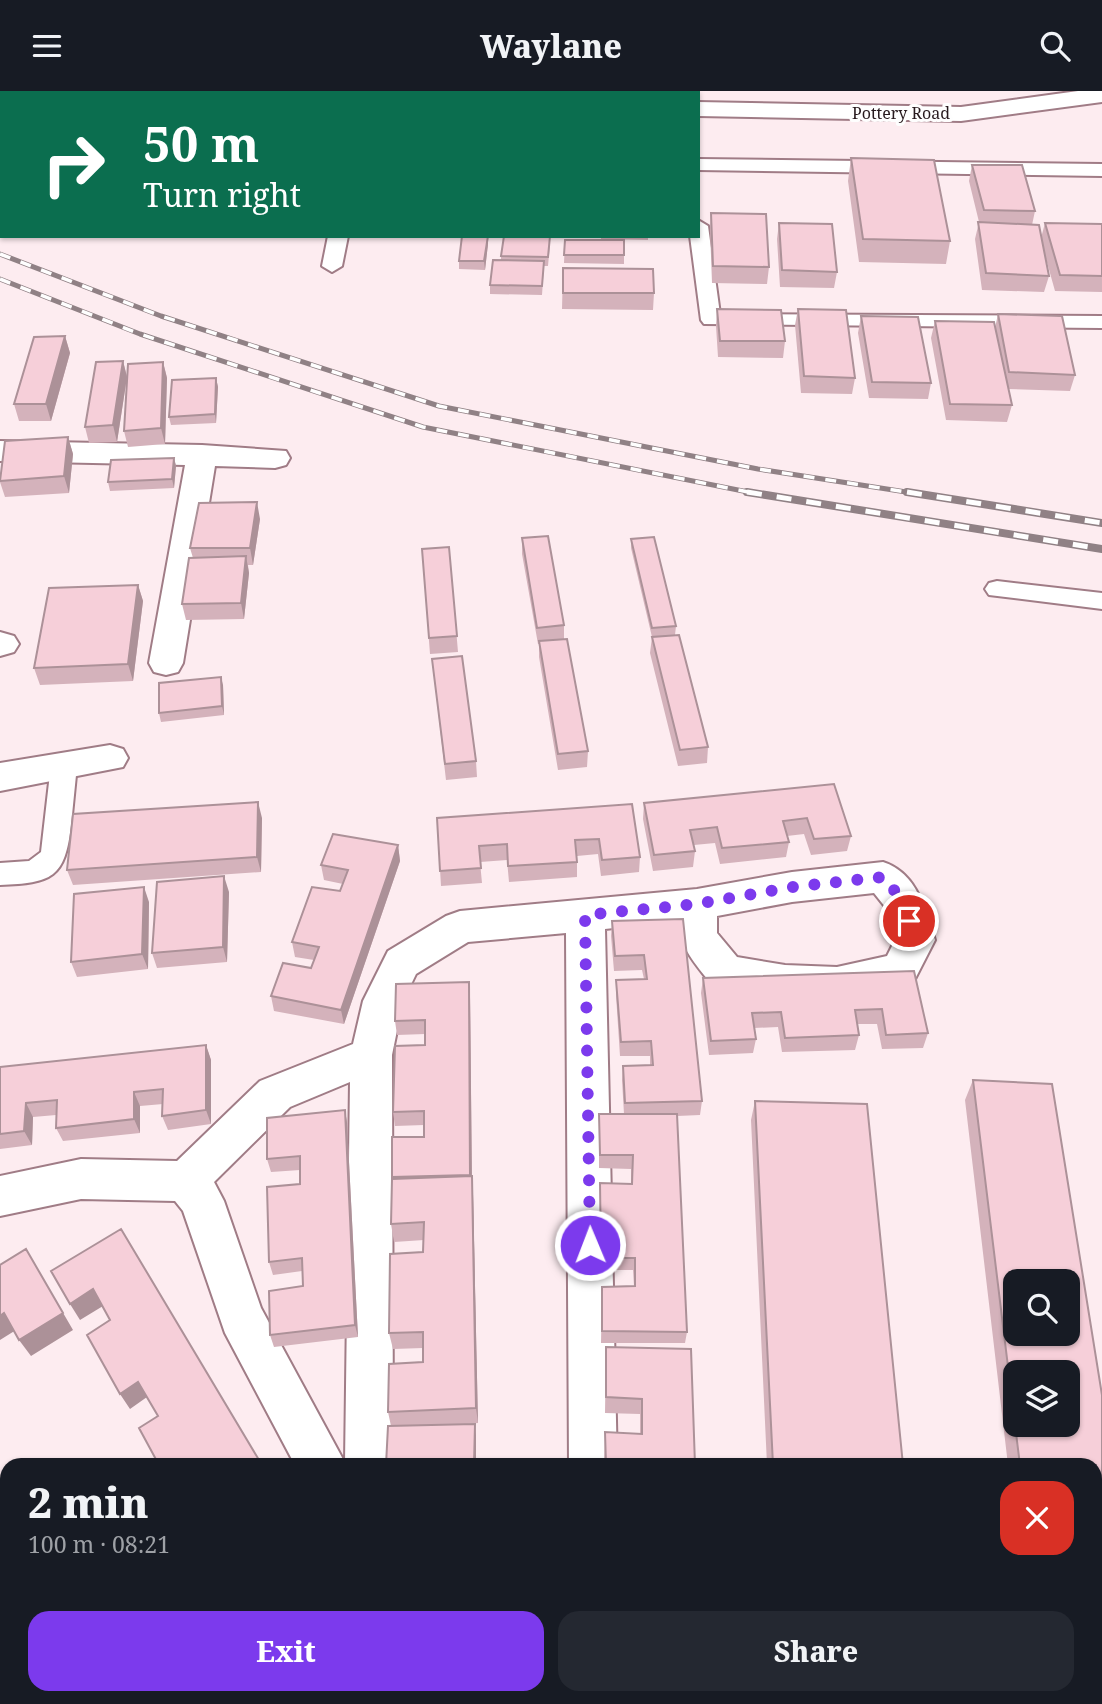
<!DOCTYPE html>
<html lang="en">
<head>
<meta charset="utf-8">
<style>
  :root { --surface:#171b24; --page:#242831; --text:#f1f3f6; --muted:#9ea1a6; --accent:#7c3aed }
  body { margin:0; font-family:"Noto Serif",serif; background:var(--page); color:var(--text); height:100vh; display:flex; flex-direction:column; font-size:26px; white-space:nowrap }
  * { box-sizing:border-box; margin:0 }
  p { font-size:23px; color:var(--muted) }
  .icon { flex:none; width:38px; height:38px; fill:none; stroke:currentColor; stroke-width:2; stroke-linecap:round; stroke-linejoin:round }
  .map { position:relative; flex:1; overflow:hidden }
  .sheet { position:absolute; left:0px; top:1367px; width:1102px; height:247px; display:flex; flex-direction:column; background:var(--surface); border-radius:21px 21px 0 0; box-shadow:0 2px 5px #0004 }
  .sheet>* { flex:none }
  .guide { position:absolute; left:0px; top:0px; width:700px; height:147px; box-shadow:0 2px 5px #0004; background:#0b6e4f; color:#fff; overflow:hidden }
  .fabs { position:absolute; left:1003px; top:1178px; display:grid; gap:14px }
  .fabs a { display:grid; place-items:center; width:77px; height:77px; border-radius:14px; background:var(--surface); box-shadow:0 2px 5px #0004; font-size:35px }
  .pin { position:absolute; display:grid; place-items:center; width:60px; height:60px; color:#fff; margin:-30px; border:4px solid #fff; border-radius:50%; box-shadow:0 2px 7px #0007 }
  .me { position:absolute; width:77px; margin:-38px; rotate:359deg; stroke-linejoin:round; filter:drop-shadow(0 0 5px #0008) }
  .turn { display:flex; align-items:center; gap:24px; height:147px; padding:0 28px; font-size:32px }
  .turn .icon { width:91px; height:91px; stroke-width:2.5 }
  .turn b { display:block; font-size:49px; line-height:60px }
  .round { display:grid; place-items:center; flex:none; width:74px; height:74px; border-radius:21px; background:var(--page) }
  .head { display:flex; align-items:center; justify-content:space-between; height:119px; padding:0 28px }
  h1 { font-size:42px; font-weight:800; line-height:52px }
  .primary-button { display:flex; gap:14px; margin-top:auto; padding:14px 28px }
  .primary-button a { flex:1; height:80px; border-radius:21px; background:var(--accent); color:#fff; font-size:28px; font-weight:800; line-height:80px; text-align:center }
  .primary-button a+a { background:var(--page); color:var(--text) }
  header { display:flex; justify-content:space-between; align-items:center; height:91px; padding:0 28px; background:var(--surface); font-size:32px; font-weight:800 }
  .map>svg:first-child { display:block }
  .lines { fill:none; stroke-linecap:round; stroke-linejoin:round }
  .service-casing { stroke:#a07c86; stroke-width:4 }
  .minor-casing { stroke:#a07c86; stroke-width:4 }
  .tertiary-casing { stroke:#a07c86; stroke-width:4 }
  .service { fill:#fff; fill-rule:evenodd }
  .minor { fill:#fff; fill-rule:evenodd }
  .tertiary { fill:#fff; fill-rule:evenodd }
  .rail-far1-casing { stroke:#908185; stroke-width:5 }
  .rail-casing { stroke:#908185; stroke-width:8 }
  .rail-far1 { stroke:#fefefe; stroke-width:3.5; stroke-dasharray:11; stroke-linecap:butt }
  .rail { stroke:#fefefe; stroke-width:5; stroke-dasharray:15; stroke-linecap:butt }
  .wall { fill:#d4b2bb }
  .shaded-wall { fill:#ac9198 }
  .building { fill:#f6cfd9; stroke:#ac9198; stroke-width:2; fill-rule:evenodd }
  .route { stroke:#7c3aed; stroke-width:12; stroke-dasharray:0 21.6 }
  .labels { text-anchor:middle; stroke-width:6; stroke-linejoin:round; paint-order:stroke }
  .far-street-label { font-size:16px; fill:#27191d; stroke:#fefefe }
</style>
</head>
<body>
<header><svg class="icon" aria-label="menu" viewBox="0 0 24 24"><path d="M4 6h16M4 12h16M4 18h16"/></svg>Waylane<svg class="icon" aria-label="search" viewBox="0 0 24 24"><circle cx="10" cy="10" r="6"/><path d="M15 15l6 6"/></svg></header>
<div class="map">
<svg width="1102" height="1613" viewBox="0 0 1102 1613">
  <rect width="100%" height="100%" fill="#fdecf0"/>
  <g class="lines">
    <!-- service casing -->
    <g class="service-casing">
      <path id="service" d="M77,0H95L96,2H78Z
        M187,0H205V2H187Z
        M334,0H356L332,2Z
        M420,0H439L418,2Z
        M669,0H687V2H669Z
        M698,68L1102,73V85L698,79Z
        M698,129L708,135L720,223L1102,225V237L704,233L701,229L690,145H698Z
        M328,145H348L342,175L332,181L322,175Z
        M997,490L1102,502V518L989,504L985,498L989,492Z
        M64,664L73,667L77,674C75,694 73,714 71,734C65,787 52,792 0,794V772L29,770L41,761L51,674L55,667Z"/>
    </g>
    <!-- minor casing -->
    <g class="minor-casing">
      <path id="minor" d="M0,350L202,354L286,360L290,367L286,374L275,377L215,375L183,572L178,581L166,584L154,581L149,572L185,374L0,370Z
        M0,541L14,545L19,553L14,561L0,565Z
        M110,654L123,658L128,667L123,676L0,700V672Z
        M883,771C917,782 925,818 935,849L914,890L837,910L785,908L711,893C696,873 679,856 678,830L605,838L617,1374H569L566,842L468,851L416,883L403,910L392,964L393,1374H295L225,1242L183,1120L175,1110L81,1108L0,1125V1085L81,1068L177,1070L260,990L353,953L363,910L388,860L446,825L460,820L697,798L792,781ZM874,802L886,817L895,849L887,865L837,876L785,874L737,866L717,842V825L792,811ZM350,991L345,1372L261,1217L224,1110L214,1091L290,1016Z
        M372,1606H425L426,1613H372Z
        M571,1606H623L624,1613H570Z"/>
    </g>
    <!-- tertiary casing -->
    <g class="tertiary-casing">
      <path id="tertiary" d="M498,0H533L534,2H499Z
        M1078,0H1102V11L961,30L698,25V11L961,16Z"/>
    </g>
    <!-- service -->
    <use href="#service" class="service"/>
    <!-- minor -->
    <use href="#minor" class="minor"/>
    <!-- tertiary -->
    <use href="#tertiary" class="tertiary"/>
    <!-- rail-far1 casing -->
    <g class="rail-far1-casing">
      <path id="rail-far1" d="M0,163L161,225L439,315L758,378L919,403
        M0,188L140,243L423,336L758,403"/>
    </g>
    <!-- rail casing -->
    <g class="rail-casing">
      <path id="rail" d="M747,401L1102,458
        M907,401L1102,432"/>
    </g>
    <!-- rail-far1 -->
    <use href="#rail-far1" class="rail-far1"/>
    <!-- rail -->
    <use href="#rail" class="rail"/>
  </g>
  <!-- wall -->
  <path class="wall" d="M851,67L950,150L946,173L859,171L848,90Z
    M972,74L1035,120L1032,134L1041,147L1045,132L1102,133V201L1055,200L1043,157L1049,185L1044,201L982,199L975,148L979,131L969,90Z
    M711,122L769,176L767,193L712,192L710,138Z
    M779,132L837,181L834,197L780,196L777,148Z
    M601,145H648V149L601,148Z
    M565,149H624V173L564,172Z
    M488,153L485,179L459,178V170Z
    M550,153L548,175H544L542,204L490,203V194L501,169V165Z
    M563,177L654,202L653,219L562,218Z
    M717,218L785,250L783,267L718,266L716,235Z
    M798,218L855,287L852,303L801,302L795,234Z
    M998,223L1075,284L1070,300L1008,298L1012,314L1007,331L946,329L931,247L935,230L995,237Z
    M861,225L931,292L928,308L869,307L858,242Z
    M65,245L70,262L51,330H19L14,313Z
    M123,270L127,286L117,351L89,352L85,336Z
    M163,271L167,287L165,353L128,356L124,340Z
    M216,287L218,296L216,332L171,334L169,326Z
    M68,346L73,363L69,402L5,406L0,391V386Z
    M174,367L176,375L174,397L110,400L108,391Z
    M260,428L253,474H248L249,482L244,528L186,529L182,513L193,467L190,457Z
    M522,447L564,534V548L588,660L587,676L558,679L539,566V553H538L522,463Z
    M631,448L676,535L675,544L708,656L707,672L678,675L650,562L652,546L631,457Z
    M449,456L458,561L430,563L422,458Z
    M138,494L143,510L133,590L40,594L34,577Z
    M432,568L476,670L477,686L446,689Z
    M223,594L224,624L161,631L159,622Z
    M834,693L851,745L847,760L811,764L804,743L787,745L789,751L786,766L720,773L715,752L694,754L695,760L693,776L653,780L643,728L644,712Z
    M632,713L640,766L639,781L601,785L598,763L577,765V786L509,791L507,769L480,771L482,792L441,795L437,727Z
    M262,727L261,781L73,794L67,779Z
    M398,754L400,770L344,933L274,920L271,905L311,877L314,869L295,866L292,851L340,800L343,793L324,789L321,774Z
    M229,801L227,871L157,877L152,862Z
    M149,811L148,878L77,886L71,871Z
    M683,828L702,1010L700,1024L677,1025L687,1241L685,1252H601L602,1196L634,1195L633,1179H601L600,1092L631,1093V1078L599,1077V1023H624L622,989L623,975L650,974V965H620L616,904V889L644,888L642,879L614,880L611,845L612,830Z
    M914,880L928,942L923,957L882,958L877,933H857L859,944L855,959L782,961L778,936L754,937L756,948L753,962L709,964L701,902L703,887Z
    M469,891L470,906L472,1085L473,1103L478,1332L453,1334L476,1344V1374H386L391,1335L388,1321L423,1271V1257L393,1258L389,1242L423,1161L424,1149L394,1151L391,1133L392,1086L424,1046V1034L395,1035L393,1021L425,954V943L397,944L395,930Z
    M206,954L211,969V1033L168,1039L162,1025L163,1013L140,1015V1042L63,1050L56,1037V1024L33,1026L32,1054L0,1058V976Z
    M973,989L1102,1304V1415L1096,1414V1374H1008L965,1009Z
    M755,1010L903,1374H767L751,1029Z
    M345,1019L347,1032L358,1246L274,1256L270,1244L303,1195L302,1180L273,1184L269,1171L300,1093V1079L271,1081L267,1068Z
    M606,1256L695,1374H604L605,1341L640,1343V1323L605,1322Z
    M757,1606H1016L1017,1613H757Z"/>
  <!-- shaded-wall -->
  <path class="shaded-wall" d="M488,145V153L485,179L484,170Z
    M65,245L70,262L51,330L46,313Z
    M123,270L127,286L117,351L113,334Z
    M163,271L167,287L165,353L161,337Z
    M216,287L218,296L216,332L215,323Z
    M68,346L73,363L69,402L64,385Z
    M174,367L176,375L174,397L172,388Z
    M257,411L260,428L253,474L250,457Z
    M246,465L249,482L244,528L241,512Z
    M138,494L143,510L133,590L128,573Z
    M221,586L223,594L224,624L222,615Z
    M258,711L262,727L261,781L257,766Z
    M398,754L400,770L344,933L341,919Z
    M224,785L229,801L227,871L223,856Z
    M144,796L149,811L148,878L142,863Z
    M469,891L470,906L472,1097L470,1084Z
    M206,954L211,969V1033L206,1019Z
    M134,1001L140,1015V1042L134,1028Z
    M26,1012L33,1026L32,1054L24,1040Z
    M345,1019L347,1032L358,1246L355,1234Z
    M472,1085L473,1103L478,1332L476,1317Z
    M26,1158L73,1239L31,1265L19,1249Z
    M93,1198L103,1215L80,1229L70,1213Z
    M4,1222L16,1239L0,1249V1225Z
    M138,1291L147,1306L130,1318L120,1303Z
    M475,1333L476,1344V1374H474Z
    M184,1606H194L193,1613H183Z"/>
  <!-- building -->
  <path class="building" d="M436,0H456L455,2H435Z
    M851,67L934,69L950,150L863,148Z
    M972,74H1022L1035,120L984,119Z
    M711,122L766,123L769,176L713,175Z
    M978,131L1039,134L1049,185L986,182Z
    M779,132L832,133L837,181L782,179Z
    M1045,132L1102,133V185L1060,184Z
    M462,145H488L484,170H459Z
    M504,145H550L548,166L501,165Z
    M565,149H624V164H564Z
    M493,169L544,170L542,195L490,194Z
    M563,177L653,178L654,202H563Z
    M717,218L781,219L785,250H720Z
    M798,218L846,219L855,287L804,285Z
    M998,223L1062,225L1075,284L1009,281Z
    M861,225L918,226L931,292L872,291Z
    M935,230L994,231L1012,314L950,313Z
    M65,245L46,313H14L34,246Z
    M123,270L113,334L85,336L96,271Z
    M163,271L161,337L124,340L128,273Z
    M216,287L215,323L169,326L172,289Z
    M68,346L64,385L0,390L5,350Z
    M174,367L172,388L108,391L111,369Z
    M257,411L250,457H190L199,412Z
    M548,445L564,534L537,537L522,447Z
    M654,446L676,535L652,537L631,448Z
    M449,456L457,545L429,547L422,458Z
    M246,465L241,512L182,513L189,467Z
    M138,494L128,573L34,577L49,497Z
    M679,544L708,656L680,659L652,546Z
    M567,548L588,660L558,663L539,550Z
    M462,565L476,670L445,673L432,568Z
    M221,586L222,615L159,622V592Z
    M834,693L851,745L814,748L807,727L783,730L789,751L722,757L717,736L690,739L695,760L654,764L644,712Z
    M258,711L257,766L67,779L73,723Z
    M632,713L640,766L602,769L599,748L575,749L577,771L508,775L507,753L479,755L481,777L440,780L437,727Z
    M333,743L398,754L341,919L271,905L283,872L311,877L319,856L292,851L312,796L340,800L348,779L321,774Z
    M224,785L223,856L152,862L157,791Z
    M144,796L142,863L71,871L74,803Z
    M683,828L702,1010L625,1012L623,975L653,974L651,950L621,951L616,889L647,888L644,864L615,865L612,830Z
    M914,880L928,942L886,944L882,918L855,919L859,944L785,947L781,921L752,922L756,948L711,950L703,887Z
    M469,891L470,1084L392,1086V1046H424V1020L393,1021L395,955L425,954V929L395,930L396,893Z
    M206,954V1019L162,1025L163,998L134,1001V1028L56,1037L57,1009L26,1012L24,1040L0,1043V976Z
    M973,989L1052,993L1102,1304V1400H1096V1374H1020L1015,1334H1068V1281H1015V1333ZM1015,1190H1068V1242H1015Z
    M755,1010L867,1013L903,1374H773Z
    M345,1019L355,1234L270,1244L269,1200L303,1195L302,1167L269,1171L267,1096L300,1093V1065L267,1068V1027Z
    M599,1023H677L687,1241L602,1240V1196L635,1195V1167H601L600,1092L632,1093L633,1064H600Z
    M472,1085L476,1317L388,1321L389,1273L423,1271V1241L389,1242L390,1163L423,1161L424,1131L391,1133L392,1088Z
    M121,1138L262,1374H159L139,1337L158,1325L138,1291L120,1303L87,1244L110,1229L93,1198L70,1213L51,1180Z
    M26,1158L63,1222L19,1249L4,1222L0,1225V1174Z
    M606,1256L691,1258L695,1374H606L605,1341L642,1343V1308L606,1306Z
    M475,1333L474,1374H386L388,1335Z
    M0,1551H7V1606H184L183,1613H0Z
    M470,1606H570V1613H470Z
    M635,1606H732V1613H634Z
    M764,1606H1016L1017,1613H764Z"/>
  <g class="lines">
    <!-- route -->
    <path class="route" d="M590,1154L585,824L697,813L792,796L883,786L904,811L909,830"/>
  </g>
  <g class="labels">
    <!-- far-street labels -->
    <g class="far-street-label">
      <text x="901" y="28">Pottery Road</text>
    </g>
  </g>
</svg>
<div class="fabs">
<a><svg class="icon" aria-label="search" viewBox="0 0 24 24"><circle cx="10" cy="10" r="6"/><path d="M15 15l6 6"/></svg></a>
<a><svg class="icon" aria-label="layers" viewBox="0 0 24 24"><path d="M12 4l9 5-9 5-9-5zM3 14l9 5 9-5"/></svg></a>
</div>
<div class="pin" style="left:909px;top:830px;background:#d93025"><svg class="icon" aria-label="arrive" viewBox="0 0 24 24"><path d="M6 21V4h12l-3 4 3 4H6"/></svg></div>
<svg class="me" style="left:590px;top:1154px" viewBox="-20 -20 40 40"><circle r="17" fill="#7c3aed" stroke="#fff" stroke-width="3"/><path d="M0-11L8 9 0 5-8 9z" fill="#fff"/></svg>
<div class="guide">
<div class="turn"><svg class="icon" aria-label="right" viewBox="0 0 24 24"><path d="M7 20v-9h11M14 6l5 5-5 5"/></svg><div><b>50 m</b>Turn right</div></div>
</div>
<section class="sheet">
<div class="head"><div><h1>2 min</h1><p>100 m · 08:21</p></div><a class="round" style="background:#d93025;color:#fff"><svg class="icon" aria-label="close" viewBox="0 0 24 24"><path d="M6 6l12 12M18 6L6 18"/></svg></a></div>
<div class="primary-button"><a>Exit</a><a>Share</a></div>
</section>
</div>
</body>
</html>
